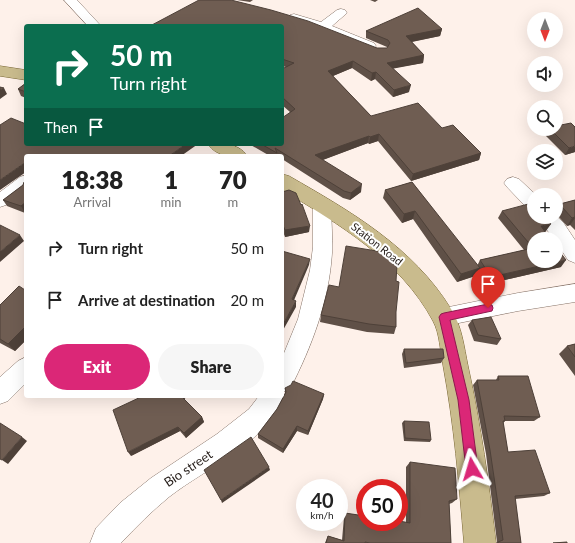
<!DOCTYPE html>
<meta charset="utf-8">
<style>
body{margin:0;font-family:Lato,sans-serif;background:#f6f6f6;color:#222;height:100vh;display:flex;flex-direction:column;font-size:15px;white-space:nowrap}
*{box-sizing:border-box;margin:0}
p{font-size:13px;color:#767676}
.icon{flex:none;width:22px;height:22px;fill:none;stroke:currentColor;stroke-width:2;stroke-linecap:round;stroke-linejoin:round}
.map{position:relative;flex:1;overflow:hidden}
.drawer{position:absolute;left:24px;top:154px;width:260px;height:244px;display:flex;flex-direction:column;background:#fff;border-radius:4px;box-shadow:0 4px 16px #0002}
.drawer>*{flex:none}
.hud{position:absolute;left:24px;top:24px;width:260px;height:122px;border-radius:4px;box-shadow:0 4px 16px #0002;background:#0b6e4f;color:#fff;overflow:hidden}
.needle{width:26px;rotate:180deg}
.buttons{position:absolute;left:527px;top:12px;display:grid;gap:8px}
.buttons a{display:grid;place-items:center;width:36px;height:36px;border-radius:50%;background:#fff;box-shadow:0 4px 16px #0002;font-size:20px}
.speed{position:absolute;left:296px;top:479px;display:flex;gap:8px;font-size:20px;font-weight:700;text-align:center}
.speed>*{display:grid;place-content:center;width:52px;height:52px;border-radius:50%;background:#fff;box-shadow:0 4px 16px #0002;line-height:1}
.speed small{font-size:10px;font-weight:400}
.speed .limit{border:6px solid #d22;background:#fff;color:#111}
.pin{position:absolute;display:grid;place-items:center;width:34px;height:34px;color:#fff;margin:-41px -17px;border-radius:50% 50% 50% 0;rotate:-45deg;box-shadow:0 0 4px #0007}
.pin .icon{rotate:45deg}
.me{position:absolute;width:44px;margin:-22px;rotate:353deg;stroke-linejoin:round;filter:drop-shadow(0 0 3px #0008)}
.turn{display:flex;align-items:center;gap:14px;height:84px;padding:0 20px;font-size:18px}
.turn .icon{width:52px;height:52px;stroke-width:2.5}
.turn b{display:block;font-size:28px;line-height:34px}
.then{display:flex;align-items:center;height:38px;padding:0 20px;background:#0003;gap:8px;font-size:15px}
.eta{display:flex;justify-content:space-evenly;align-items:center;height:68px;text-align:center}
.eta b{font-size:24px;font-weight:800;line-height:28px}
.primary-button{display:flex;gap:8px;margin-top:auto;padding:8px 20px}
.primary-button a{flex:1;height:46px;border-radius:24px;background:#db2777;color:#fff;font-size:16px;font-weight:800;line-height:46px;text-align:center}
.primary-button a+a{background:#f6f6f6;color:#222}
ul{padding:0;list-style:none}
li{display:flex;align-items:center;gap:12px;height:52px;padding:0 20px}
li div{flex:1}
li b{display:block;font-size:15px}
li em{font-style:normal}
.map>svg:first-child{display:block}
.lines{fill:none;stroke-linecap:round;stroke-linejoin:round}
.minor-casing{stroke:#857267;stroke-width:1}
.major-casing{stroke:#786633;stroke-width:1}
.minor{fill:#fff;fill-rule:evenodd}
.major{fill:#c9bb8d;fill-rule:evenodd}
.wall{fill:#5f5047}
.shaded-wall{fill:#4e4139}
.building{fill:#6f5d52;stroke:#4e4139}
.route{fill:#db2777;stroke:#8e194d}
.labels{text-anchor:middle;stroke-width:4;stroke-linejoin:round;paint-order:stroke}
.street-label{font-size:11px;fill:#251d19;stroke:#fff}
.near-street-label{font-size:13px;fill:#251d19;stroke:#fff}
</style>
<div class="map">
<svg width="575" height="543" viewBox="0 0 575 543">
<rect width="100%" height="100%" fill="#fef1ea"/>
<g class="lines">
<defs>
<path id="minor" d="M64,0H77L101,26H88Z
M341,9L345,10L347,13L332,26L374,43L376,46L374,49H364L319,30L290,21L288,18L290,15L294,14L321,22L337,10Z
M26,175V190L6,205L0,207V192L20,177Z
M513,177L519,179L536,195H534V210L528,209L507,187L504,183L507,179Z
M322,198L328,199L331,204C331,220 333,237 332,253C329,301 312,346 290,389L283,392L285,396C264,445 209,466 169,497C152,511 136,527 121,543H90L96,528L120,503L151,478L217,434L249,409L259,396H282V358L298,319L310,270L313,247V204L316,199Z
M556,216L563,222L575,240V263L568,260L556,242V239H554L537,217H556Z
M575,284V302L518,311L444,326L436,323L433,317L436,311L444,308L518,293Z
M26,357V383L8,401L0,404V377L18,361Z"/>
<path id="major" d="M0,66L26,70V80L0,76Z
M208,144C222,144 238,142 247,156C233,156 217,158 208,144Z
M282,174L289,176C350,211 413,247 451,309C462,326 464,347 468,366C481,425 489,484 496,543H464C459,483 454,424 443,365C440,351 440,334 433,321C401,261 339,224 282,190Z"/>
</defs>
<use href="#minor" class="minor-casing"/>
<use href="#major" class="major-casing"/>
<use href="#minor" class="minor"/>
<use href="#major" class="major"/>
</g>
<path class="wall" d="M199,0L377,48H388L387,47L366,38V31L442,29L440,36L412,42L424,55L423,63L393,68L409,92L393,97L375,79L371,81L352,68L333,76L371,116L442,128L481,153L479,160L411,181L378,141L369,144L368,143L322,160L361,192L350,200L343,198L282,159V156H270L249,144H282L290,112L282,105V69L286,67L282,66V26Z
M237,0H253L250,2Z
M370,0H378L375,2Z
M26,83V98L21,96L18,89Z
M548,129H556L575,152L565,155L545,135Z
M412,182L477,266L480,260L524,250L498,218L502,211L546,231L545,232L561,267L487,284L478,271L475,276L457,282L413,219L402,223L383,198L385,190Z
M26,183L25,213L7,206L3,200Z
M282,192L301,205L309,232L285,237L282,229Z
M575,200V230L570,225L567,226L557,215H556V205Z
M396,281V327L394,334L367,332L320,322L321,315L339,287Z
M26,289V340L15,351L0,343V305Z
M472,320L501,339L497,345L474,341L468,325Z
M575,344V376L559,354L567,346Z
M404,349L444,358L441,363L404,368L402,354Z
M498,376L540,417L534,421H505L503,423L508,452L550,493L544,496L515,499L521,543H496L497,542L486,454L473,385L477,380H496Z
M285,388L324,394L323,399L308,435L297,431L283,453L258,438V434L277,409L285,394Z
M243,396H249L248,398Z
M184,399L202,417L204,422L186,438L180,431L131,456Z
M404,421L431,440L430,442L404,441L402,423Z
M410,462L457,499L452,503L449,504L451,543H325L328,536L342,540L344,517L345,513L406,523V467Z"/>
<path class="shaded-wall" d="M442,29L440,36L405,43L406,36Z
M424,55L423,63L386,70L387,63Z
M353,61L352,68L328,78V71Z
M376,72L375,79L371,81L372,73Z
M411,85L409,92L393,97L394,90Z
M4,88L7,94L0,99V90Z
M379,134L378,141L369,144L370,137Z
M369,136L368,143L315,163V155Z
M186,144H198L181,156H169Z
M575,146V152L565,155L569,148Z
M481,153L479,160L411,181L413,174Z
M26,162V172L0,190V180Z
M362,184L361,192L350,200L351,193Z
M26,202V212L25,213L21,206Z
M415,211L413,219L402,223L404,214Z
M572,218H575L570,225L567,226Z
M551,224L546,231L537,234L541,226Z
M310,226L309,232L285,237V230Z
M20,235L24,241L0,262V252Z
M310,259L309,265L292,305V299Z
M566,260L561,267L487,284L491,277Z
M480,268L475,276L457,282L461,274Z
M296,301V307L282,332V326Z
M26,326V340L15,351L8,344Z
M324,394L323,399L308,435V431Z
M181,396H187L183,401Z
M202,417L204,422L186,438L184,433Z
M297,426V431L283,453V449Z
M178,427L180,431L131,456L128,452Z
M22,437L27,441L8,464L2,460Z
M269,467L270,470L222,503L221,500Z"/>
<path class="building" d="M199,0H231L271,10L308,21L377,48H387L390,43L388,40L366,31L418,8L442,29L406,36L424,55L387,63L411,85L394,90L376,72L372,73L353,61L328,71L371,116L418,103L442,128L453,125L481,153L413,174L379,134L370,137L369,136L315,155L362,184L351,193L344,191L275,148L277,153L261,144H282V118L295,109L282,97V69L294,63L282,59V26H150Z
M26,83V92L18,89Z
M0,87L4,88L0,90Z
M11,118L26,124V144H186L169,156H26V162L0,180V125Z
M571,123L575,127V146L569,148L550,129H556V126Z
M24,182L26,183V202L21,206L3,200L23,185Z
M412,182L480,268L461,274L415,211L404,214L385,190Z
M289,190L296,193L301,205L302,204L310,226L285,230L282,223V192Z
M575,200V217L572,218L562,207H556V205Z
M532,203H534V217H545L551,224L541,226L550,239H534V261H556V247L566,260L491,277L480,260L533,248L502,211Z
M0,225L20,235L0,252Z
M346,246L383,252L397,265L396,281L399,282L396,312V327L369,324L321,315L329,285L339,287Z
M282,251L310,259L292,299L296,301L282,326Z
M19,286L25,290L26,289V326L8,344L0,339V305Z
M491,317L501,339L478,335L472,320Z
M575,344V357L567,346Z
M404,349H443L444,358L406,363Z
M498,376H528L540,417L504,416L505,421H503L508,452L535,450L550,493L515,496L521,543H498V542L503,540L500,518L490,450L477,380H499Z
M293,381L324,394L308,431L297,426L283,449L258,434L277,409L286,392L285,388L291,385Z
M143,396H181L202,417L184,433L178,427L128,452L113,410Z
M404,421L429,422L431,440L405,438Z
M0,423L22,437L2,460L0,459Z
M251,437L269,467L221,500L204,470Z
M410,462L455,468L457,499L449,501L451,543H370L365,542V543H326L328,536L344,541L345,513L365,516V522H399V521L410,523Z
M567,542V543H553Z"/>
<path class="route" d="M488,304L492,305L493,308L492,311L450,320L469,400L478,469L476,473L472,475L468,473L466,469L458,400L439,317L441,314L444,313Z"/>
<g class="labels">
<g class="street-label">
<text transform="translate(377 244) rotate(38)" y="4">Station Road</text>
</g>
<g class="near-street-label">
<text transform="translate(188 468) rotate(-34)" y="5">Bio street</text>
</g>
</g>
</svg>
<div class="buttons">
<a><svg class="needle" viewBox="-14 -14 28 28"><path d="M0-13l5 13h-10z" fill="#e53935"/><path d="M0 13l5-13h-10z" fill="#767676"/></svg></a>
<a><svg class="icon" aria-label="sound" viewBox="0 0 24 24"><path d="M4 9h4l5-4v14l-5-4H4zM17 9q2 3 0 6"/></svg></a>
<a><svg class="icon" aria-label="search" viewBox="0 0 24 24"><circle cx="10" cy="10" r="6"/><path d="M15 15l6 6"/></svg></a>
<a><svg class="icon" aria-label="layers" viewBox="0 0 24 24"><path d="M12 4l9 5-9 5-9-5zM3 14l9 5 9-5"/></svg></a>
<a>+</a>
<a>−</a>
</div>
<div class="speed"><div>40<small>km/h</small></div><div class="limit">50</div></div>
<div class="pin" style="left:488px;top:308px;background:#d93025"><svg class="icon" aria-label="arrive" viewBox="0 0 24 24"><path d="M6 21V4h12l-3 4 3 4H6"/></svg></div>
<svg class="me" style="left:472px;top:469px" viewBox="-20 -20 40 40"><path d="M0-17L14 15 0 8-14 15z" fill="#db2777" stroke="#fff" stroke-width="4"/></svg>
<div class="hud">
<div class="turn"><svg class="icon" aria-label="right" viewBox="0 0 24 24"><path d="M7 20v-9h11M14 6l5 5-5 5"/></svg><div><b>50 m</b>Turn right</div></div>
<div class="then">Then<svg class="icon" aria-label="arrive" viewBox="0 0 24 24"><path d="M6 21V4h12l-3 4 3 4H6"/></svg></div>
</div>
<section class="drawer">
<div class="eta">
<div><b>18:38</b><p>Arrival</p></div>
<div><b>1</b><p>min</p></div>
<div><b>70</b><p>m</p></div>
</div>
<ul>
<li><svg class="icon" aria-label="right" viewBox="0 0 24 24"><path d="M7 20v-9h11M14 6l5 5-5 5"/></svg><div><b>Turn right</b></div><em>50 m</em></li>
<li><svg class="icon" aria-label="arrive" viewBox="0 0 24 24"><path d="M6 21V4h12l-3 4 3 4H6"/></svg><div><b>Arrive at destination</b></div><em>20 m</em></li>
</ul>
<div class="primary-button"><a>Exit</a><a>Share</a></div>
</section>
</div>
